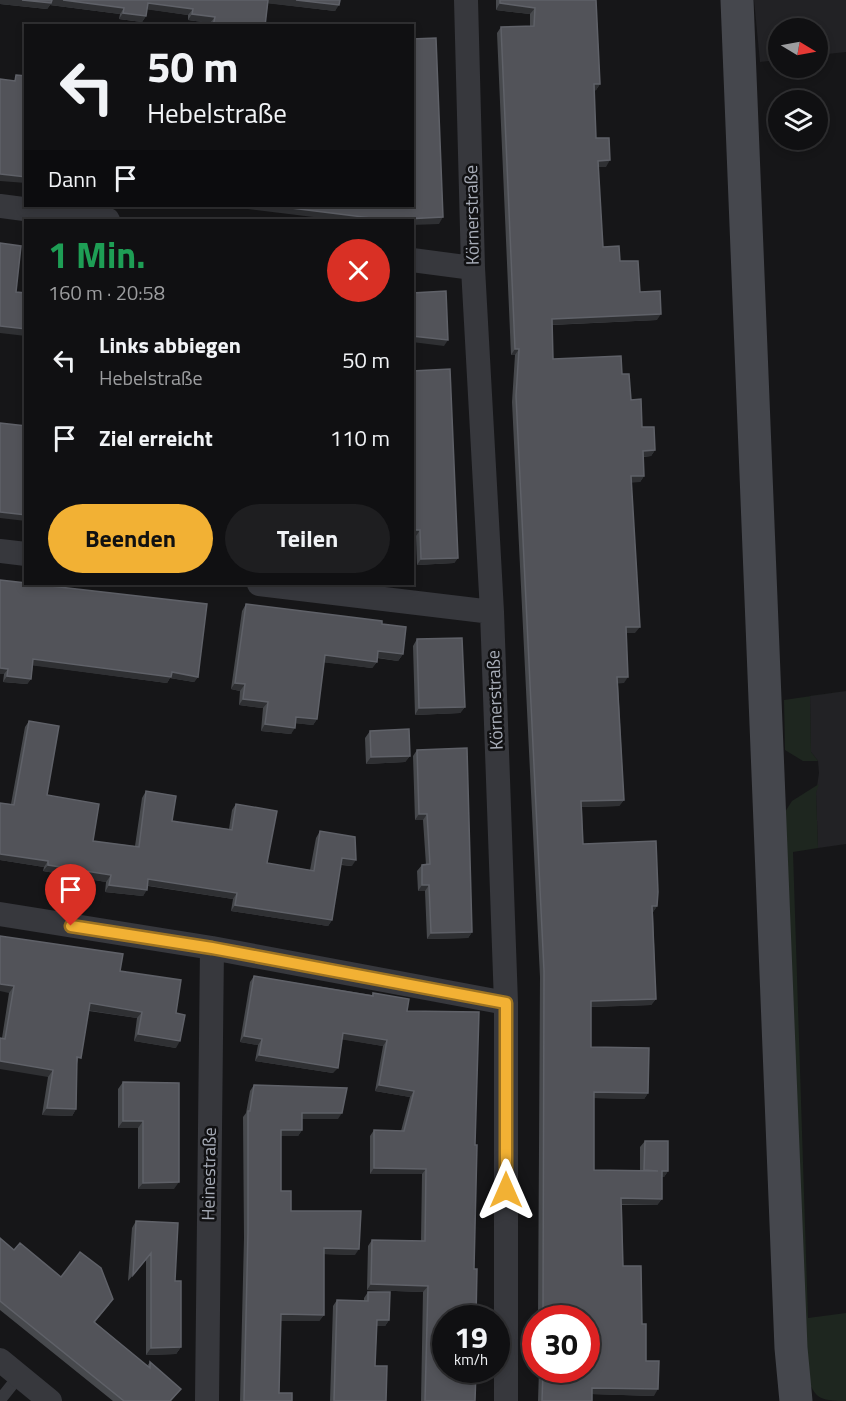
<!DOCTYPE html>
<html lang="de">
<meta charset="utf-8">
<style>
body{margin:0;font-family:"Titillium Web",sans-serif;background:#1e1e20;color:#f1f3f6;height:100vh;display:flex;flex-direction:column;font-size:22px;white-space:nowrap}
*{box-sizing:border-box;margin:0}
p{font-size:20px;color:#9c9d9f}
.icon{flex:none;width:33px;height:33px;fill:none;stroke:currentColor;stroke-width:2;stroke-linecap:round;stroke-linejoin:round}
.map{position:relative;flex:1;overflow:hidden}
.side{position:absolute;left:24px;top:219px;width:390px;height:366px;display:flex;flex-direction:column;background:#101012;border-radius:0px;box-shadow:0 3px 9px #0003,0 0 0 2px #303032}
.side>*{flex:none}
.banner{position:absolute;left:24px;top:24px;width:390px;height:183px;border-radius:0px;box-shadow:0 3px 9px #0003,0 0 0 2px #303032;background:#101012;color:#f1f3f6;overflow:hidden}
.needle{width:39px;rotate:100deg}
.tools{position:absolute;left:768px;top:18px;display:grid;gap:12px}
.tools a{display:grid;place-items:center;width:60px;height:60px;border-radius:50%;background:#101012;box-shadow:0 3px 9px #0003,0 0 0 2px #303032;font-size:30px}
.speed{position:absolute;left:432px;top:1305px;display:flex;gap:12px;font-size:30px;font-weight:700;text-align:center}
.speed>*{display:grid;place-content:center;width:78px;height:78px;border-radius:50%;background:#101012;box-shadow:0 3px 9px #0003,0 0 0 2px #303032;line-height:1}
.speed small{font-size:15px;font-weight:400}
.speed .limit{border:9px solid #d22;background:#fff;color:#111}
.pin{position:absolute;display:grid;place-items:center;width:51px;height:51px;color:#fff;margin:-62px -26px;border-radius:50% 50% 50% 0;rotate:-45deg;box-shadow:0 0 6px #0007}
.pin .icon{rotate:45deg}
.me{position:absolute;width:66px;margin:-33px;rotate:0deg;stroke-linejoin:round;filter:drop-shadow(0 0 4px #0008)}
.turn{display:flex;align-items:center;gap:21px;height:126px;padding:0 24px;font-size:27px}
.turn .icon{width:78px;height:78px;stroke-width:2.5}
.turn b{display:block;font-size:42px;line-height:51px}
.then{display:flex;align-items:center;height:57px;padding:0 24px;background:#0003;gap:12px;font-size:22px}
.round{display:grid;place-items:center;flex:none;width:63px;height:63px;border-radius:32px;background:#1e1e20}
.headline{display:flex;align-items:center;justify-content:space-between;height:102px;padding:0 24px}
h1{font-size:36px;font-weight:700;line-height:45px;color:#1e9e55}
.action{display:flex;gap:12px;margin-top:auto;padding:12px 24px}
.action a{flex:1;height:69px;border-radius:36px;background:#f2b134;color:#111;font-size:24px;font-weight:700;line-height:69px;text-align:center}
.action a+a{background:#1e1e20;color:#f1f3f6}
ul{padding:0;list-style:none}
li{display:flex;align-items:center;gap:18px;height:78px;padding:0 24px}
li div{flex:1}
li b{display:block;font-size:22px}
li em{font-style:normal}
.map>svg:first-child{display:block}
.built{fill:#222225}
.green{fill:#1e261f}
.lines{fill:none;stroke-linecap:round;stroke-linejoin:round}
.lane{stroke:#37383d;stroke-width:12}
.street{stroke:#37383d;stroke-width:24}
.secondary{stroke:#45474d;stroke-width:33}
.wall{fill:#47494d}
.shaded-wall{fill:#2f3033}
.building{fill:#525359;stroke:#5f6168;stroke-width:1.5}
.route-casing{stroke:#9d7322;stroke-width:15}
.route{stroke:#f2b134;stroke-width:10}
.labels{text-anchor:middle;stroke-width:5;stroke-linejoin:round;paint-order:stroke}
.street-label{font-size:18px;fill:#a8adb8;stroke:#111113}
</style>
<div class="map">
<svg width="846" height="1401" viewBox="0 0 846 1401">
<rect width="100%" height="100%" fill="#161618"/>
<path class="built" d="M754,0H846V52L818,55V28H778V60L760,62Z
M846,691V844L818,848L816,793L819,773L818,761L811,752L810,696Z"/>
<path class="green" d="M846,691L810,696L811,752L818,761H803L785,750L784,700Z
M819,784L816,793L818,848L793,852L808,1318L846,1313V1401C818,1401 813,1398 806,1370L785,812L792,801Z"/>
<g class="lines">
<path class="lane" d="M0,1400L19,1376"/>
<path class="street" d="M466,0L473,268L492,612L506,1003V1401
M0,206L108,220
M412,260L473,268
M0,551L26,554
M259,584L492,612
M0,914L212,948L506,1003
M0,1360L50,1401
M207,1401L212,948"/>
<path class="secondary" d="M737,0L791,1348L796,1401"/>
</g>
<path class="wall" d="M340,0L335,11L268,3L265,26H210V23L188,20V15L147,9L146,16L142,22L119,19L120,14L50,5L47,9L0,4Z
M496,0H596L600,84L596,90L594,91L596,138L606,167H598L603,247L620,261L657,320L552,325L553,359L622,374L631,400L642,427L655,450L651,456L643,457L644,476L640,482H631L635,633H626L624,683H618L624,800L619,806L582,807L583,844L657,906L653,912L656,999L651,1005L591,1007V1047L648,1093L644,1099L594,1098V1170L640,1171V1147L645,1141L668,1171L664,1177H662V1199L657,1205H622L623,1266L642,1324L646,1361L654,1396L592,1394V1401H538L539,1370H586V1318H538L540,977L512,402L515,355H511L497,33L501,27L530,26V14L496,10Z
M412,371L458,558L454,563L417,565L416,536H412Z
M0,580L198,677L194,682L170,678L167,683L33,665L31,679L27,684L3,682L4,674H0Z
M246,604L382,624L403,654L398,661L377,658V662L372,668L324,662L317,719L313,725L296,723L291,734L261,731L263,708L239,705L240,691L231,689L242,611Z
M417,639L465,707L460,713L415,715L413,646Z
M29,721L47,795L93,841L135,846L142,798L146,791L172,821L229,829L232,810L236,804L267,863L310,870L316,838L320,831L352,866L341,865L332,920L328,926L231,911L233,899L148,886L143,896L105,892L106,882L43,871L44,867L0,860V803L11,804L25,727Z
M370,731L410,756L405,762L366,764L365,738Z
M417,750L472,932L468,938L427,939L425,891H418L417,871L422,865H426L423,820H415L413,756Z
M0,936L120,971L176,1013V1048L134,1041L137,1018L89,1011L77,1064L76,1109L72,1116L42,1115L48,1077L2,1038L9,993Z
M254,976L372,995L373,993L407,1011L475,1145L474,1269L475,1401H421L423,1292L367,1290L368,1246L372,1240L421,1241L422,1174H370V1136L374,1130L401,1131L410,1097L375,1091L383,1046L342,1039L333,1073L255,1061L258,1045L240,1042L250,982Z
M123,1082L179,1083L174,1189H138V1128H118V1089Z
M254,1085L338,1119H302V1130L298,1136H281V1191L291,1211L355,1255L324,1254V1315L319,1321H281L279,1393L292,1401H240L244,1238L243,1117L246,1113L250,1091Z
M136,1221L175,1281L181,1347L176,1354L146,1355V1260L128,1281L132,1228Z
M0,1238L14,1250L109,1305L95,1322L147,1366L150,1362L181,1389L171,1401H113L0,1310Z
M368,1292L389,1320L385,1326H377L375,1366L386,1401H330L333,1306L337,1300L364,1301V1298Z"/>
<path class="shaded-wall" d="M0,0H63L124,8L120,14L50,5L47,9L0,4Z
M267,0H296L339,5L335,11L265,3Z
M148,3L193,9L188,15L144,9Z
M500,3L535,8L530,14L496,10Z
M123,13L146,16L142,22L119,19Z
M192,14L215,17L210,23L188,20Z
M594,84H600L596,90L589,91Z
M610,160L606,167H593L598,161Z
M0,174L26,177V183L0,181Z
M224,206H275L443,217L439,224L412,225V220H338Z
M661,314L657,320L547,325L552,319Z
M0,326L26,329V336L0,333Z
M412,336L448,340L444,346L412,342Z
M515,349H519L515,355H511Z
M655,450L651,456L639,457L643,451Z
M631,476H644L640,482L627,483Z
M0,512L26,515V521L0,518Z
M412,530H420L416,536H412Z
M458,558L454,563L417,565L421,559Z
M626,627H640L635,633H621Z
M378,651L403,654L398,661L374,657Z
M325,655L377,662L372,668L320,662Z
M33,659L172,672L198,677L194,682L170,678L167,683L29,665Z
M0,668L8,669L4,674H0Z
M7,676L31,679L27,684L3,682Z
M617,677H628L624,683L613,684Z
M235,683L245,684L240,691L231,689Z
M243,699L268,702L263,708L239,705Z
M465,707L460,713L415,715L419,708Z
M296,717L317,719L313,725L292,723Z
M265,724L295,728L291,734L261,731Z
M410,756L405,762L366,764L371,757Z
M624,800L619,806L577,807L581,801Z
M419,814H427L423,820H415Z
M0,854L48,861L44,867L0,860Z
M342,858L356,860L352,866L338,864Z
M48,865L111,875L106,882L43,871Z
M148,879L237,893L233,899L144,885Z
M109,885L147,890L143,896L105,892Z
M422,885H429L425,891H418Z
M235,905L332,920L328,926L231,911Z
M652,906H657L653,912Z
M472,932L468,938L427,939L431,933Z
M0,984L14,986L9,993L0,991Z
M656,999L651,1005L587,1007L591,1001Z
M90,1003L142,1012L137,1018L86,1010Z
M343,1033L387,1040L383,1046L339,1039Z
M138,1034L180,1041L176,1048L134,1041Z
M244,1036L262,1039L258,1045L240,1042Z
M259,1055L338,1068L333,1073L255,1061Z
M0,1061L53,1070L48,1077L0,1069Z
M379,1085L414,1091L410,1097L375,1091Z
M594,1092L648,1093L644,1099L590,1098Z
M47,1108L76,1109L72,1116L42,1115Z
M302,1113H342L338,1119H298Z
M123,1121H143L138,1128H118Z
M281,1130H302L298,1136H276Z
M374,1168L426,1169L422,1174H370Z
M662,1171H668L664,1177H658Z
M179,1182L174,1189H138L143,1183Z
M621,1198L662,1199L657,1205L617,1204Z
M324,1248L359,1249L355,1255L319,1254Z
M371,1284L428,1286L423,1292L367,1290Z
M281,1314L324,1315L319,1321H276Z
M377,1320H389L385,1326H373Z
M181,1347L176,1354L146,1355L151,1348Z
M592,1388L658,1389L654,1396L588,1394Z"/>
<path class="building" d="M22,0H52L51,3Z
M63,0H268L265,26H213L215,17L192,14L193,9L148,3L146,16L123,13L124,8Z
M296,0H340L339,5Z
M500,0H596L600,84H594L596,138H609L610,160L598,161L603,247L619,246L620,261H638L640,292L660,291L661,314L552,319L553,359L621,356L622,374H629L631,400L641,399L642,427H654L655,450L643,451L644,476H631L640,627H626L628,677H617L624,800L581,801L583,844L656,841L658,892L657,906H652L656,999L591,1001V1047L649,1048L648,1093L594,1092V1170L658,1171L644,1170L645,1141H668V1171H662V1199L621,1198L623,1266H641L642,1324H646V1361H659L658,1389L592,1388V1401H542L543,1370H586V1318H543L544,971L516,396L519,349H515L501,27L534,26L535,8L500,3Z
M436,38L443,217L387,220L275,206H412V39Z
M16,75L26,76V177L0,174V79L15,81Z
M0,243L21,246L16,292L26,293V329L0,326Z
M446,291L448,340L412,336V293Z
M450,369L458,558L421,559L420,530H412V371Z
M0,423L26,426V515L0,512Z
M0,580L26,583V584H33L207,604L198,677L172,672L171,677L33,659L31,679L7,676L8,669L0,668Z
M246,604L382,621V624L406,627L403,654L378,651L377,662L325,655L317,719L296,717L295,728L265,724L268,702L243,699L245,684L235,683Z
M462,638L465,707L419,708L417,639Z
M29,721L59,726L47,795L99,804L93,841L139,847L146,791L176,796L172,821L232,830L236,804L277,811L267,863L314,871L320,831L355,837L356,860L342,858L332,920L235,905L237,893L148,879L147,890L109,885L111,875L48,865V861L0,854V803L14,805Z
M409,729L410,756L371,757L370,731Z
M467,748L472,932L431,933L429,885H422V865L430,864L427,814H419L417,750Z
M0,936L123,954L120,971L181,980L176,1013L185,1015L180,1041L138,1034L142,1012L90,1003L81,1058L77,1057L76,1109L47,1108L53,1070L0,1061V1038L5,1039L14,986L0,984Z
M254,976L373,996V993L409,999L407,1011L479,1012L475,1145H477L474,1269H477L476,1318H446V1370H476L475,1401H425L428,1286L371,1284L372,1240L425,1241L426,1169L374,1168V1130L404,1131L414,1091L379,1085L387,1040L343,1033L338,1068L259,1055L262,1039L244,1036Z
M123,1082L179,1083V1182L143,1183V1121H123Z
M254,1085L347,1088L342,1113H302V1130H281V1191H291V1211H361L359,1249L324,1248V1315L281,1314L279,1393H292V1401H244L248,1232V1111H250Z
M136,1221L178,1223L175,1281H181V1347L151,1348V1253L133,1275Z
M0,1238L14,1250L20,1243L61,1277L80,1252L101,1268L113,1299L94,1322L150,1368V1362L181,1389L170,1401H124L0,1301Z
M368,1292H390L389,1320H377L375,1366H387L386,1401H334L337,1300L368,1301Z"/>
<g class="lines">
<defs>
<path id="route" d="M71,926L212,948L506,1003V1190"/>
</defs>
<use href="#route" class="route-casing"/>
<use href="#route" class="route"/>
</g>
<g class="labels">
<g class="street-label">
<text transform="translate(472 215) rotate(-91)" y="6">Körnerstraße</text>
<text transform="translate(495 700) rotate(-92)" y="6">Körnerstraße</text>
<text transform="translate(209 1174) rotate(-89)" y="6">Heinestraße</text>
</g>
</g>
</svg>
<div class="tools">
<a><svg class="needle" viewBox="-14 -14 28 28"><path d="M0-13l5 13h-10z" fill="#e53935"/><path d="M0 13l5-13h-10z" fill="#9c9d9f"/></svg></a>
<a><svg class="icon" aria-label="layers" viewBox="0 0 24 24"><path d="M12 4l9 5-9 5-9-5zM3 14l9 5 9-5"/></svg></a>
</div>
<div class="speed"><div>19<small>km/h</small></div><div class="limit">30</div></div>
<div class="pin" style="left:71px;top:926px;background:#d93025"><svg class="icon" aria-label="arrive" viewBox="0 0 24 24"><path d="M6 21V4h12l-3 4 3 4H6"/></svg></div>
<svg class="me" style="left:506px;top:1190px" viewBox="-20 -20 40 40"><path d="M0-17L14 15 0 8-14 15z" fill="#f2b134" stroke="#fff" stroke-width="4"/></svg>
<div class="banner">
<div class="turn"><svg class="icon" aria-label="left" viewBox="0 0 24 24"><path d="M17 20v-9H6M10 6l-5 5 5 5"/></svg><div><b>50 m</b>Hebelstraße</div></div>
<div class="then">Dann<svg class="icon" aria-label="arrive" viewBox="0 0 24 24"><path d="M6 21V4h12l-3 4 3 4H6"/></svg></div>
</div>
<section class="side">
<div class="headline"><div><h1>1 Min.</h1><p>160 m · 20:58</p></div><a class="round" style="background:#d93025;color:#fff"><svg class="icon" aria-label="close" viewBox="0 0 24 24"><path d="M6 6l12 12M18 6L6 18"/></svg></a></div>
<ul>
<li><svg class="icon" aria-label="left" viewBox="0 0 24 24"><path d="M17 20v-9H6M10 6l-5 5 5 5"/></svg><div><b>Links abbiegen</b><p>Hebelstraße</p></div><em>50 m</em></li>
<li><svg class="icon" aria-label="arrive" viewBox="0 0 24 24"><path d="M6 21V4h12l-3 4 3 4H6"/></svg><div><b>Ziel erreicht</b></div><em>110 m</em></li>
</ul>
<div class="action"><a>Beenden</a><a>Teilen</a></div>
</section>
</div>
